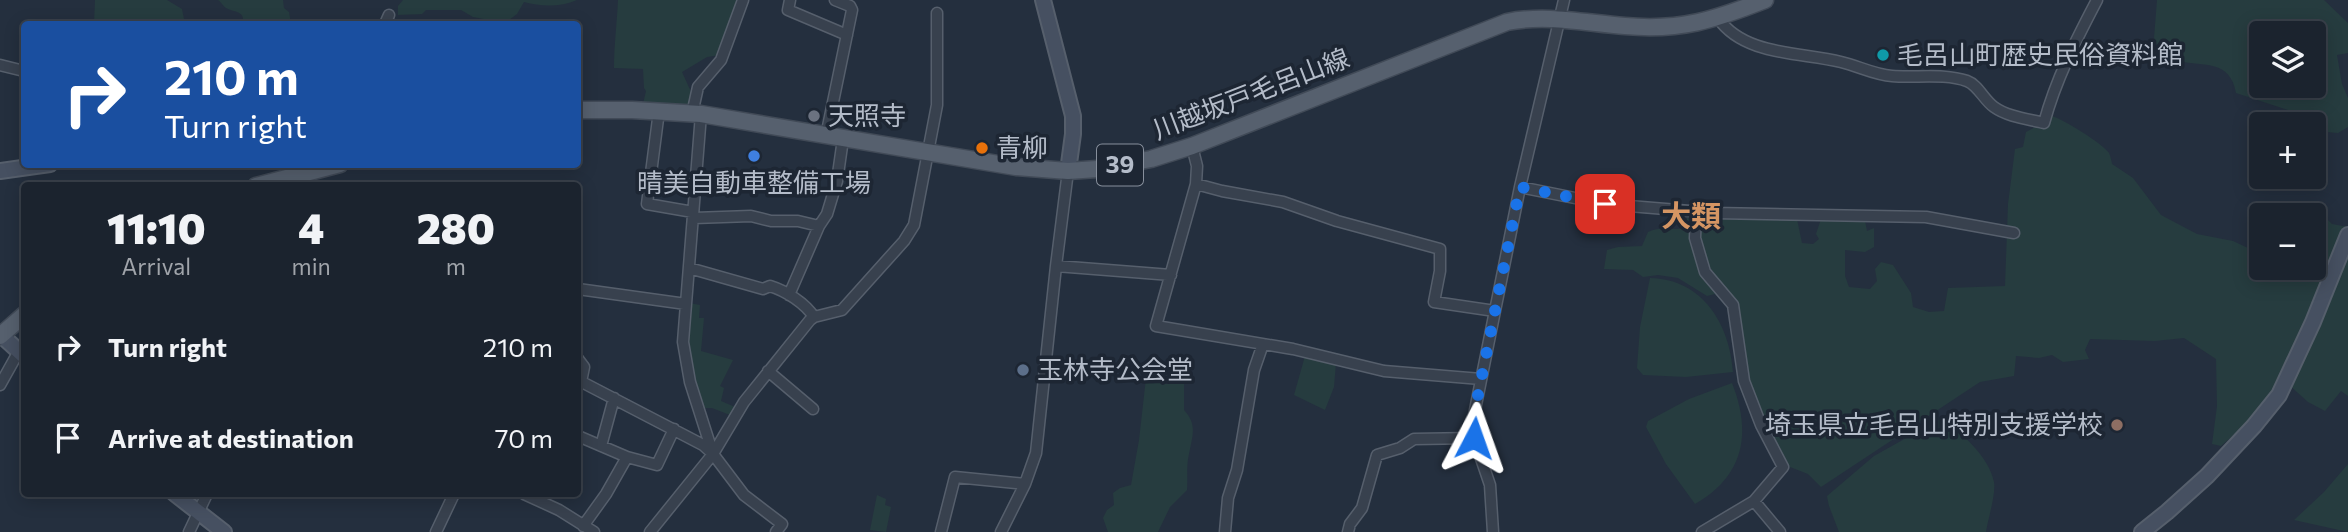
<!DOCTYPE html>
<meta charset="utf-8">
<style>
body{margin:0;font-family:Commissioner,"Noto Sans JP",sans-serif;background:#242b36;color:#f1f3f6;height:100vh;display:flex;flex-direction:column;font-size:26px;white-space:nowrap}
*{box-sizing:border-box;margin:0}
p{font-size:23px;color:#a0a4aa}
.icon{flex:none;width:38px;height:38px;fill:none;stroke:currentColor;stroke-width:2;stroke-linecap:round;stroke-linejoin:round}
.map{position:relative;flex:1;overflow:hidden}
.sheet{position:absolute;left:21px;top:182px;width:560px;height:315px;display:flex;flex-direction:column;background:#1b232e;border-radius:7px;box-shadow:0 4px 18px #0003,0 0 0 2px #39404a}
.sheet>*{flex:none}
.guide{position:absolute;left:21px;top:21px;width:560px;height:147px;border-radius:7px;box-shadow:0 4px 18px #0003,0 0 0 2px #39404a;background:#1a4fa0;color:#fff;overflow:hidden}
.tools{position:absolute;left:2249px;top:21px;display:grid;gap:14px}
.tools a{display:grid;place-items:center;width:77px;height:77px;border-radius:7px;background:#1b232e;box-shadow:0 4px 18px #0003,0 0 0 2px #39404a;font-size:35px}
.pin{position:absolute;display:grid;place-items:center;width:60px;height:60px;color:#fff;margin:-30px;border-radius:14px;box-shadow:0 4px 10px #0006}
.me{position:absolute;width:77px;margin:-38px;rotate:4deg;stroke-linejoin:round;filter:drop-shadow(0 0 5px #0008)}
.turn{display:flex;align-items:center;gap:24px;height:147px;padding:0 28px;font-size:32px}
.turn .icon{width:91px;height:91px;stroke-width:2.5}
.turn b{display:block;font-size:49px;line-height:60px}
.eta{display:flex;justify-content:space-evenly;align-items:center;height:119px;text-align:center}
.eta b{font-size:42px;font-weight:800;line-height:49px}
ul{padding:0;list-style:none}
li{display:flex;align-items:center;gap:21px;height:91px;padding:0 28px}
li div{flex:1}
li b{display:block;font-size:26px}
li em{font-style:normal}
.map>svg:first-child{display:block}
.green{fill:#263c3f;fill-rule:evenodd}
.lines{fill:none;stroke-linecap:round;stroke-linejoin:round}
.street-casing{stroke:#565f6c;stroke-width:13}
.secondary-casing{stroke:#565f6c;stroke-width:18}
.primary-casing{stroke:#414a57;stroke-width:19}
.street{stroke:#38414e;stroke-width:10}
.secondary{stroke:#465061;stroke-width:14}
.primary{stroke:#56606e;stroke-width:16}
.route{stroke:#1a73e8;stroke-width:12;stroke-dasharray:0 21.6}
.culture-dot{fill:#0f9aa8;stroke:#1d2633;stroke-width:2.5}
.worship-dot{fill:#6b7280;stroke:#1d2633;stroke-width:2.5}
.food-dot{fill:#e8710a;stroke:#1d2633;stroke-width:2.5}
.shop-dot{fill:#3f7fe0;stroke:#1d2633;stroke-width:2.5}
.service-dot{fill:#5c6f8a;stroke:#1d2633;stroke-width:2.5}
.education-dot{fill:#8d6e63;stroke:#1d2633;stroke-width:2.5}
.labels{text-anchor:middle;stroke-width:7;stroke-linejoin:round;paint-order:stroke}
.shield{fill:#1d2633;stroke:#878f9c;stroke-width:2}
.shield-label{font-size:24px;font-weight:bold;fill:#b4bcc9}
.poi-label{font-size:26px;fill:#b4bcc9;stroke:#1d2633;text-anchor:start}
.street-label{font-size:26px;fill:#b4bcc9;stroke:#1d2633}
.quarter-label{font-size:30px;font-weight:bold;fill:#d59563;stroke:#1d2633}
</style>
<div class="map">
<svg width="2348" height="532" viewBox="0 0 2348 532">
<rect width="100%" height="100%" fill="#242f3e"/>
<path class="green" d="M95,0H167L182,9L185,24H90L94,23Z
M218,0H283L284,8L289,12L291,24H243C245,10 235,13 226,8C223,6 221,2 218,0Z
M403,0H577C561,7 542,7 524,2L517,14L505,23L473,17L461,10H426L422,14L398,15V6Z
M618,0H740L720,55L707,57L682,72L692,94L691,107L643,104L646,91L644,88L643,69L614,68C614,45 617,23 618,0Z
M2157,0H2324L2348,23V53L2337,55L2342,84L2348,98V127L2338,133L2316,131L2314,130V124L2300,123L2288,110L2236,93C2230,59 2204,67 2179,61C2172,59 2165,54 2159,51L2154,38ZM2261,33H2314V86H2261Z
M2052,116C2064,120 2102,143 2109,153C2110,155 2112,162 2112,164L2133,178L2161,215L2197,234L2233,241L2261,254V268H2314V215H2295L2296,214L2320,212L2332,224L2348,227V396L2341,391L2325,411L2308,402L2280,377L2273,400L2221,446L2212,444L2217,406L2216,359L2184,338L2155,341L2090,339L2085,350L2089,359L2063,362L2052,355L2039,358L2016,356L2014,376L1980,382L1821,487L1808,474L1790,467L1769,434L1755,399L1747,371L1743,339L1725,305L1715,294L1707,296L1678,278L1658,275L1643,277L1633,270L1604,269L1607,250L1618,247L1642,246L1648,232C1662,226 1670,231 1685,228L1687,218L1797,219L1802,243L1813,244L1819,239L1816,234L1821,219L1865,221L1867,231L1874,228V247L1865,252L1845,250V276L1849,287L1870,289L1877,281L1875,269L1881,262L1893,265L1911,293L1913,307L1929,312L1944,311L1948,288L2005,286L2008,204L2015,149L2023,147L2026,132L2037,126L2046,128Z
M1650,278C1703,279 1730,325 1733,372L1686,377L1643,375L1637,368L1640,327Z
M689,303L700,305L699,318H704L701,351L733,360L720,386L724,388L721,401L735,407L730,415L712,408H702L689,359L687,344Z
M1305,356L1336,363L1334,387L1325,410L1294,395Z
M1146,378L1165,384L1184,382V410C1198,425 1192,437 1189,454C1186,466 1188,478 1187,490L1170,507L1158,532H1108L1103,518L1107,510L1114,505L1113,493L1120,488L1131,485L1139,440Z
M1732,383C1752,433 1744,476 1695,504L1666,464L1646,427L1648,421L1689,399Z
M1942,418C1961,433 1989,456 1994,482C1996,494 1988,519 1986,532H1839L1829,506L1827,496L1874,456Z
M2348,464V532L2294,520L2324,492Z
M877,495L886,499L885,505L891,507L886,532L870,530Z"/>
<g class="lines">
<defs>
<path id="street" d="M790,0L788,10L847,35
M1718,18C1744,56 1801,52 1841,62C1858,66 1875,75 1892,76C1916,78 1944,73 1967,81C1978,85 1984,100 1994,107C2008,117 2028,119 2044,123C2056,79 2076,40 2097,0
M385,24L389,15
M0,65L24,71
M659,111L647,204L693,212
M692,114L698,87L721,60L743,0
M701,114L683,342L690,382L713,454
M826,136L852,10L850,6L835,0
M1192,146L1197,166L1196,184L1156,326L1293,349L1384,371L1481,379
M1196,184L1222,191L1283,202L1337,221L1440,249V271L1434,302L1495,311
M1520,187L1605,204L1714,213L1926,217L2014,233
M1696,212L1695,238L1705,272L1733,305L1744,381L1761,425L1783,467L1754,501L1702,532
M694,218L751,216L771,221H798L819,226
M1056,266L1171,275
M689,268L763,289L770,286C786,291 805,303 814,317
M578,289L686,304
M789,295L819,226L827,214L837,181L843,139
M578,359L584,367L581,382
M768,371L813,409
M578,380L703,445L713,454L744,495L782,524L776,532
M0,385L19,351
M578,436L627,457L657,465L674,429
M601,446L614,398
M524,494L559,510L594,532
M1754,501L1780,532
M583,526L606,494L627,457
M189,532L207,494
M436,532L454,494
M650,532L713,454L744,402L810,320L814,317L842,310L904,241L914,225L937,105V13
M941,532L955,477L1025,484
M1001,532L1025,484L1036,453L1056,266L1068,171
M1225,532L1228,498L1237,470L1254,370L1263,344
M1348,532L1350,524L1362,508L1377,455L1400,448L1414,439L1474,438
M1493,532L1490,485L1474,438L1475,410L1520,187L1564,0"/>
<path id="secondary" d="M1043,0L1073,116V134L1068,171
M0,171L50,164
M0,334L24,356
M175,494L224,532
M2142,532L2167,512L2207,476L2254,426L2279,395L2313,322L2348,235"/>
<path id="primary" d="M578,110H632L701,114L1016,167L1068,171L1097,169L1151,159L1192,146L1507,22C1547,14 1585,23 1625,26C1681,31 1714,20 1765,0
M256,186L340,164
M0,336L24,315"/>
</defs>
<use href="#street" class="street-casing"/>
<use href="#secondary" class="secondary-casing"/>
<use href="#primary" class="primary-casing"/>
<use href="#street" class="street"/>
<use href="#secondary" class="secondary"/>
<use href="#primary" class="primary"/>
</g>
<g class="lines">
<path class="route" d="M1474,438L1475,410L1520,187L1605,204"/>
</g>
<circle class="culture-dot" cx="1883" cy="55" r="7"/>
<circle class="worship-dot" cx="814" cy="116" r="7"/>
<circle class="food-dot" cx="982" cy="148" r="7"/>
<circle class="shop-dot" cx="754" cy="156" r="7"/>
<circle class="service-dot" cx="1023" cy="370" r="7"/>
<circle class="education-dot" cx="2117" cy="425" r="7"/>
<g class="labels">
<rect class="shield" x="1097" y="144.5" width="46" height="41" rx="5"/>
<g class="shield-label">
<text x="1120" y="173">39</text>
</g>
<g class="poi-label">
<text x="1897" y="64">毛呂山町歴史民俗資料館</text>
<text x="828" y="125">天照寺</text>
<text x="996" y="157">青柳</text>
<text x="754" y="192" text-anchor="middle">晴美自動車整備工場</text>
<text x="1037" y="379">玉林寺公会堂</text>
<text x="2103" y="434" text-anchor="end">埼玉県立毛呂山特別支援学校</text>
</g>
<g class="street-label">
<text transform="translate(1251 94) rotate(-21)" y="9">川越坂戸毛呂山線</text>
</g>
<g class="quarter-label">
<text x="1691" y="227">大類</text>
</g>
</g>
</svg>
<div class="tools">
<a><svg class="icon" aria-label="layers" viewBox="0 0 24 24"><path d="M12 4l9 5-9 5-9-5zM3 14l9 5 9-5"/></svg></a>
<a>+</a>
<a>−</a>
</div>
<div class="pin" style="left:1605px;top:204px;background:#d93025"><svg class="icon" aria-label="arrive" viewBox="0 0 24 24"><path d="M6 21V4h12l-3 4 3 4H6"/></svg></div>
<svg class="me" style="left:1474px;top:438px" viewBox="-20 -20 40 40"><path d="M0-17L14 15 0 8-14 15z" fill="#1a73e8" stroke="#fff" stroke-width="4"/></svg>
<div class="guide">
<div class="turn"><svg class="icon" aria-label="right" viewBox="0 0 24 24"><path d="M7 20v-9h11M14 6l5 5-5 5"/></svg><div><b>210 m</b>Turn right</div></div>
</div>
<section class="sheet">
<div class="eta">
<div><b>11:10</b><p>Arrival</p></div>
<div><b>4</b><p>min</p></div>
<div><b>280</b><p>m</p></div>
</div>
<ul>
<li><svg class="icon" aria-label="right" viewBox="0 0 24 24"><path d="M7 20v-9h11M14 6l5 5-5 5"/></svg><div><b>Turn right</b></div><em>210 m</em></li>
<li><svg class="icon" aria-label="arrive" viewBox="0 0 24 24"><path d="M6 21V4h12l-3 4 3 4H6"/></svg><div><b>Arrive at destination</b></div><em>70 m</em></li>
</ul>
</section>
</div>
